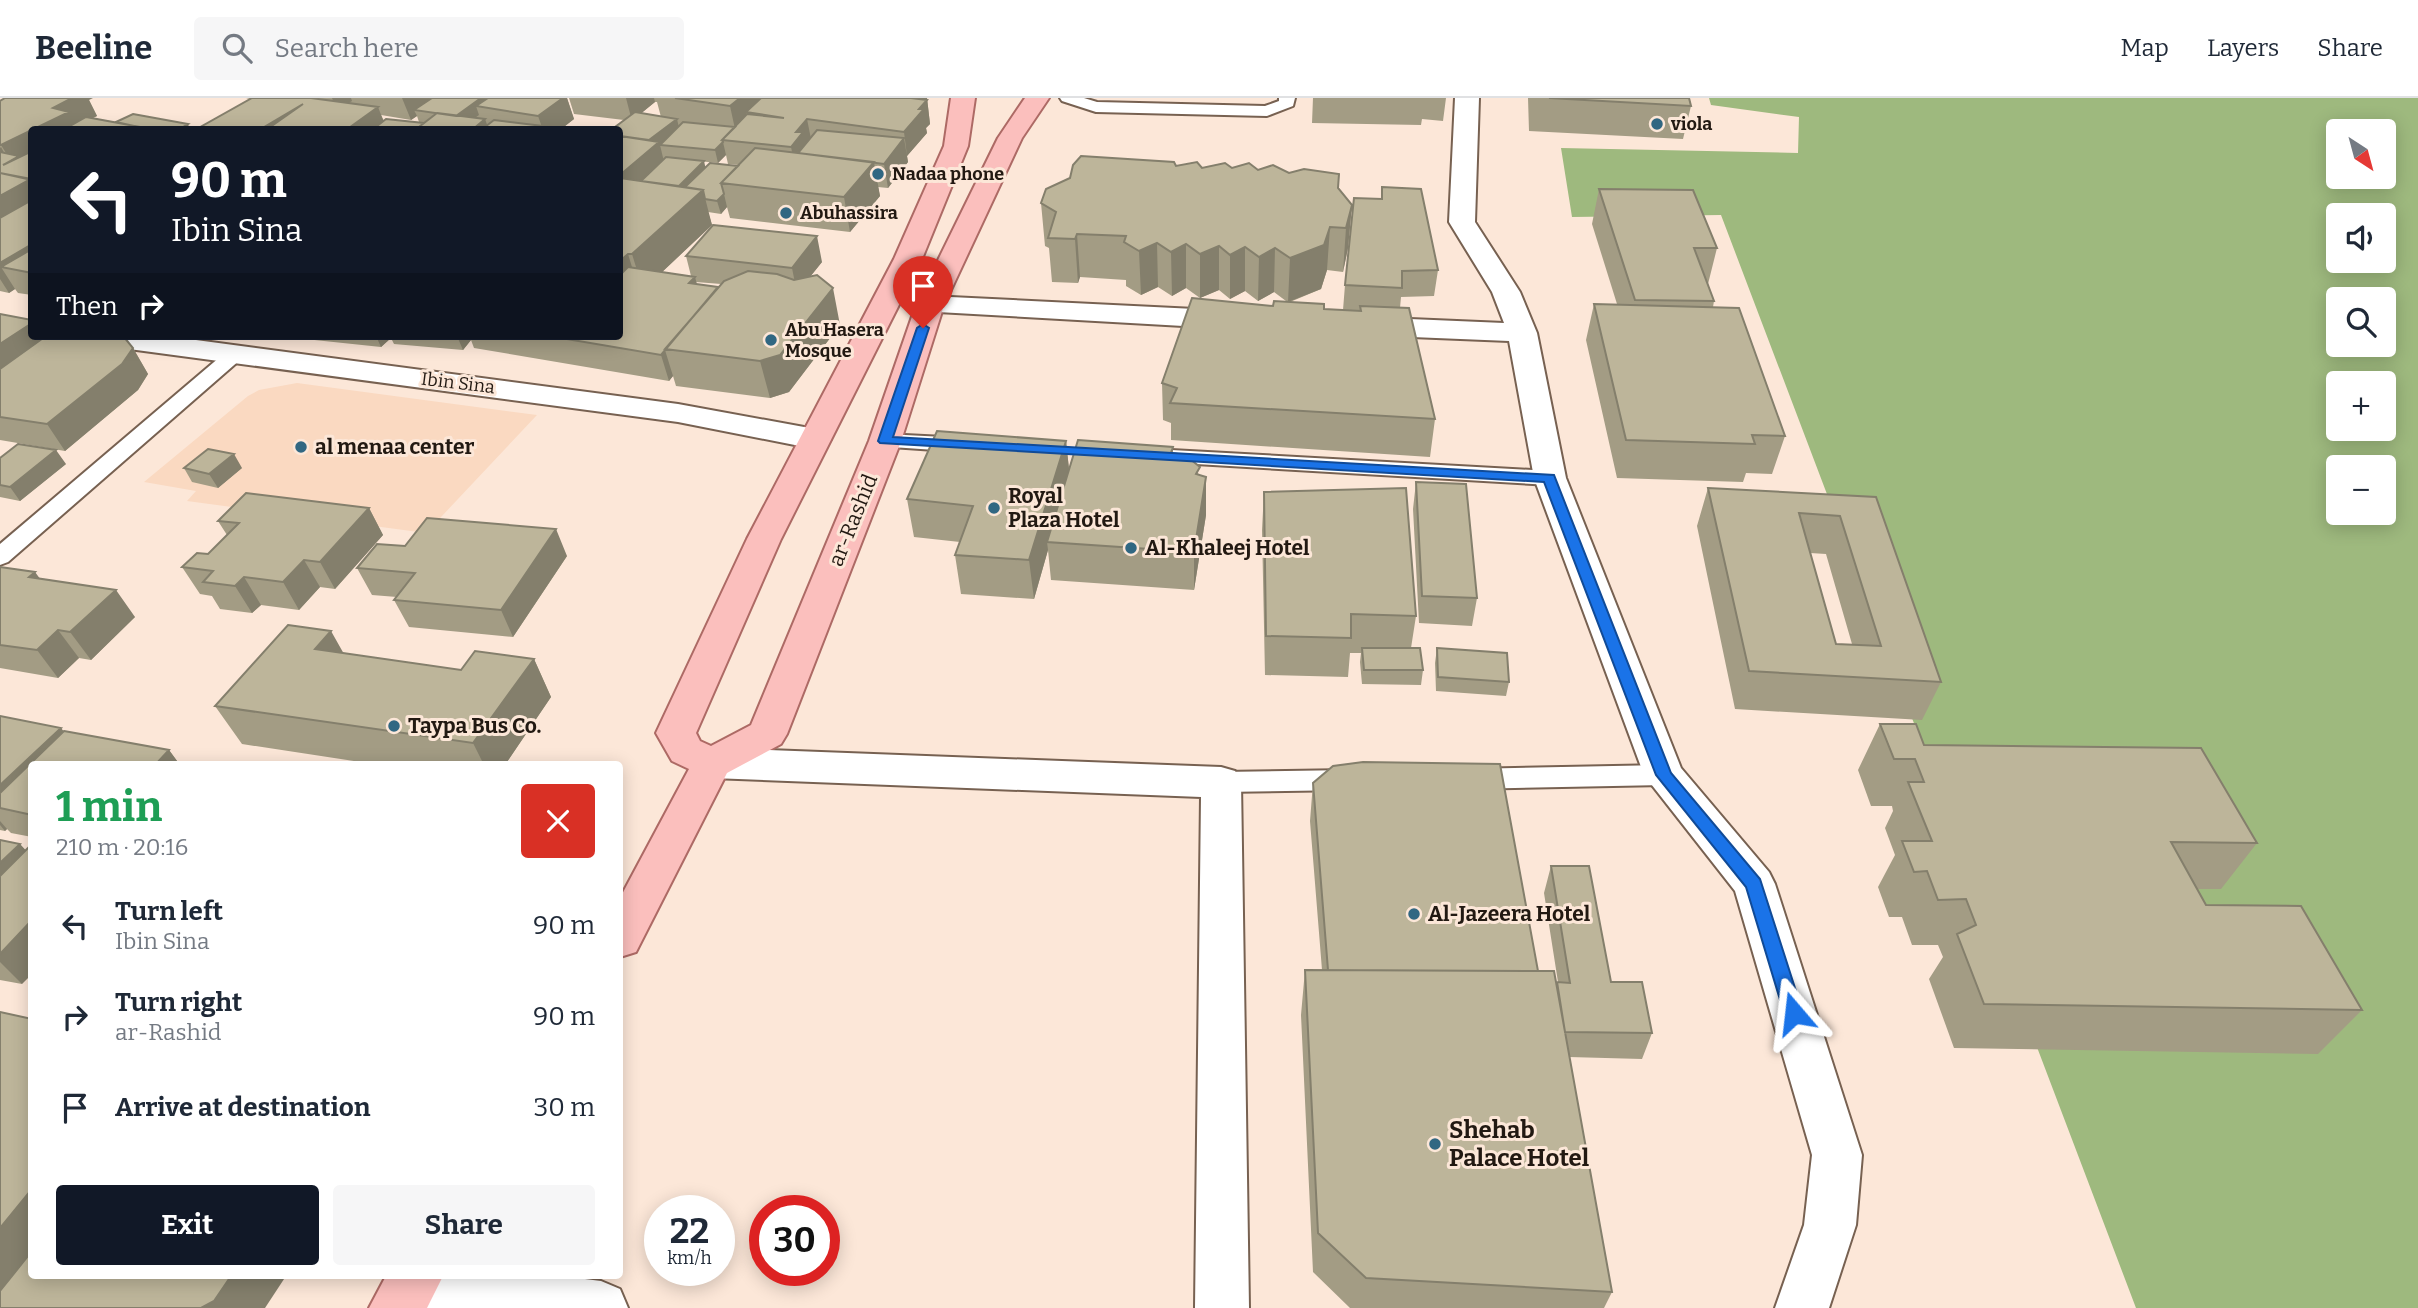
<!DOCTYPE html>
<meta charset="utf-8">
<style>
body{margin:0;font-family:Bitter,serif;background:#f6f6f7;color:#1f2937;height:100vh;display:flex;flex-direction:column;font-size:26px;white-space:nowrap}
*{box-sizing:border-box;margin:0}
p{font-size:23px;color:#747a83}
.icon{flex:none;width:38px;height:38px;fill:none;stroke:currentColor;stroke-width:2;stroke-linecap:round;stroke-linejoin:round}
.map{position:relative;flex:1;overflow:hidden}
.drawer{position:absolute;left:28px;top:663px;width:595px;height:518px;display:flex;flex-direction:column;background:#fff;border-radius:7px;box-shadow:0 4px 18px #0003}
.drawer>*{flex:none}
.guide{position:absolute;left:28px;top:28px;width:595px;height:214px;border-radius:7px;box-shadow:0 4px 18px #0003;background:#111827;color:#fff;overflow:hidden}
.needle{width:46px;rotate:144deg}
.buttons{position:absolute;left:2326px;top:21px;display:grid;gap:14px}
.buttons a{display:grid;place-items:center;width:70px;height:70px;border-radius:7px;background:#fff;box-shadow:0 4px 18px #0003;font-size:35px}
.speed{position:absolute;left:644px;top:1097px;display:flex;gap:14px;font-size:35px;font-weight:700;text-align:center}
.speed>*{display:grid;place-content:center;width:91px;height:91px;border-radius:50%;background:#fff;box-shadow:0 4px 18px #0003;line-height:1}
.speed small{font-size:18px;font-weight:400}
.speed .limit{border:10px solid #d22;background:#fff;color:#111}
.pin{position:absolute;display:grid;place-items:center;width:60px;height:60px;color:#fff;margin:-72px -30px;border-radius:50% 50% 50% 0;rotate:-45deg;box-shadow:0 0 7px #0007}
.pin .icon{rotate:45deg}
.me{position:absolute;width:77px;margin:-38px;rotate:343deg;stroke-linejoin:round;filter:drop-shadow(0 0 5px #0008)}
.turn{display:flex;align-items:center;gap:24px;height:147px;padding:0 28px;font-size:32px}
.turn .icon{width:91px;height:91px;stroke-width:2.5}
.turn b{display:block;font-size:49px;line-height:60px}
.then{display:flex;align-items:center;height:66px;padding:0 28px;background:#0003;gap:14px;font-size:26px}
.round{display:grid;place-items:center;flex:none;width:74px;height:74px;border-radius:7px;background:#f6f6f7}
.summary{display:flex;align-items:center;justify-content:space-between;height:119px;padding:0 28px}
h1{font-size:42px;font-weight:700;line-height:52px;color:#1e9e55}
.button{display:flex;gap:14px;margin-top:auto;padding:14px 28px}
.button a{flex:1;height:80px;border-radius:7px;background:#111827;color:#fff;font-size:28px;font-weight:700;line-height:80px;text-align:center}
.button a+a{background:#f6f6f7;color:#1f2937}
ul{padding:0;list-style:none}
li{display:flex;align-items:center;gap:21px;height:91px;padding:0 28px}
li div{flex:1}
li b{display:block;font-size:26px}
li em{font-style:normal}
header{display:flex;align-items:center;gap:42px;box-sizing:border-box;height:98px;padding:0 35px;background:#fff;border-bottom:2px solid #e0e1e3}
header strong{font-size:33px}
nav{display:flex;gap:38px;margin-inline-start:auto;font-size:24px}
.search{width:490px;height:63px;background:#f6f6f7;display:flex;align-items:center;gap:18px;box-sizing:border-box;padding:0 24px;border-radius:7px;color:#747a83;font-size:26px}
.map>svg:first-child{display:block}
.built{fill:#fad9c1}
.water{fill:#9eb97e;fill-rule:evenodd}
.lines{fill:none;stroke-linecap:round;stroke-linejoin:round}
.lane-casing{stroke:#776151;stroke-width:4}
.street-casing{stroke:#776151;stroke-width:4}
.primary-casing{stroke:#ad6a65;stroke-width:4}
.lane{fill:#fff;fill-rule:evenodd}
.street{fill:#fff;fill-rule:evenodd}
.primary{fill:#fbbfbd;fill-rule:evenodd}
.wall{fill:#a39c84;fill-rule:evenodd}
.shaded-wall{fill:#847f6c}
.building{fill:#bdb59a;stroke:#847f6c;stroke-width:2;fill-rule:evenodd}
.route{fill:#1a73e8;stroke:#114b97;stroke-width:2}
.poi-dot{fill:#316782;stroke:#fce7d8;stroke-width:2.5}
.labels{text-anchor:middle;stroke-width:6;stroke-linejoin:round;paint-order:stroke}
.far-poi-label{font-size:18px;font-weight:bold;fill:#221912;stroke:#fce7d8;text-anchor:start}
.far-street-label{font-size:18px;fill:#221912;stroke:#fce7d8}
.poi-label{font-size:21px;font-weight:bold;fill:#221912;stroke:#fce7d8;text-anchor:start}
.street-label{font-size:21px;fill:#221912;stroke:#fce7d8}
.near-poi-label{font-size:24px;font-weight:bold;fill:#221912;stroke:#fce7d8;text-anchor:start}
</style>
<header>
<strong>Beeline</strong>
<div class="search"><svg class="icon" aria-label="search" viewBox="0 0 24 24"><circle cx="10" cy="10" r="6"/><path d="M15 15l6 6"/></svg>Search here</div>
<nav><a>Map</a><a>Layers</a><a>Share</a></nav>
</header>
<div class="map">
<svg width="2418" height="1210" viewBox="0 0 2418 1210">
<rect width="100%" height="100%" fill="#fce7d8"/>
<path class="built" d="M297,285L537,317L426,435L187,403L196,393L144,384L248,298L259,292Z"/>
<path class="water" d="M1709,0H2418V1210H2136L1721,117L1572,119L1561,50L1798,55L1799,19L1711,7ZM2338,33H2384V79H2338ZM2338,117H2384V163H2338ZM2338,201H2384V247H2338ZM2338,285H2384V331H2338ZM2338,369H2384V415H2338Z"/>
<g class="lines">
<defs>
<path id="lane" d="M1060,0H1084L1097,4L1265,8L1279,3V0H1295L1293,8L1267,18L1096,14L1062,3Z
M234,251L241,253L244,257L241,261L8,464L0,467V446L227,253Z
M885,336L964,340L972,342L975,347L972,352L964,354L877,348L874,343L877,338Z
M1153,351L1550,373L1558,375L1561,380L1558,385L1550,387L1145,363L1142,358L1145,353Z
M1664,667L1674,670L1678,677L1674,684L1664,687L1468,691L1458,688L1454,681L1458,674L1468,671Z
M1349,672L1359,675L1363,682L1359,689L1349,692L1221,694L1211,691L1207,684L1211,677L1221,674Z"/>
<path id="street" d="M1455,0H1479L1475,124L1520,194L1537,235L1566,380L1681,670L1769,774L1775,786L1862,1057L1856,1127L1829,1210H1775L1804,1127L1812,1057L1735,793L1644,677L1534,380L1509,243L1363,237L1353,234L1348,228L1353,222L1363,219L1504,225L1492,194L1449,124Z
M930,198L1236,213L1246,216L1251,222L1246,228L1236,231L920,213L916,207L920,201Z
M84,238H166L678,306L815,331L826,334L831,341L826,348L815,351L678,324L99,247L89,244Z
M712,650L1221,669L1235,673L1241,684L1249,1210H1195L1201,699L712,680L698,676L692,665L698,654Z
M390,1178H561L601,1183L620,1191L628,1210H421L395,1201L388,1183Z"/>
<path id="primary" d="M951,0H975L968,48L922,161L781,441L696,635L700,643L711,648L751,627L869,343L916,207L998,40L1025,0H1049L1022,40L944,207L901,343L787,636L781,646L727,675L636,854L620,859V800L689,671L672,663L656,635L747,441L894,161L944,48Z
M386,1178H443L427,1210H369Z"/>
</defs>
<use href="#lane" class="lane-casing"/>
<use href="#street" class="street-casing"/>
<use href="#primary" class="primary-casing"/>
<use href="#lane" class="lane"/>
<use href="#street" class="street"/>
<use href="#primary" class="primary"/>
</g>
<path class="wall" d="M246,0H567L574,21L561,31L195,32L250,1ZM381,17L411,22L417,18L419,24L384,23Z
M569,0H927L930,26L926,30L927,35L907,58L908,64L888,90L878,89L880,98L850,134L730,120L727,109L721,116L708,114L712,127L662,174L691,178L686,158L822,164L810,179L840,227L789,294L770,300L676,288L673,278L669,283L474,250L471,242L463,252L394,246L391,240L381,249L305,241L303,238H620V32L624,22L574,16ZM655,4H657L661,19L641,15ZM726,57L728,66L739,67L706,69L698,63L718,65ZM696,184L721,186L719,189L697,186Z
M1313,0H1446L1443,23L1422,21L1421,27L1312,25Z
M1528,0H1689L1691,8L1683,41L1529,33Z
M89,2L97,18L92,20L116,24L188,26L32,32V197L18,195L15,191L9,195L0,193V3Z
M1176,68L1202,70H1232L1289,75L1339,76L1338,91L1352,107L1348,150L1343,174L1327,172L1321,191L1290,204L1324,211L1343,212L1345,187L1381,101L1382,89L1438,172L1434,198L1401,199L1400,210L1435,321L1430,359L1171,342V325L1163,322L1162,285L1273,208L1286,203L1274,194L1258,203L1245,193L1230,201L1219,192L1200,200L1186,190L1172,198L1158,189L1141,197L1126,188V182L1080,179L1078,185L1052,184L1049,150L1045,148L1041,105Z
M1599,91L1717,150L1708,186L1714,203L1713,209L1785,338L1772,376L1746,375L1743,384L1617,380L1586,242L1594,206H1617L1592,126Z
M0,216L32,238L133,250L148,276L138,292L65,353L0,342Z
M1066,343L1069,372L1173,349V355L1200,377L1206,379V417L1194,492L1051,482L1048,452L1034,501L961,496L955,457L960,444L914,439L907,401Z
M0,360L66,366L20,403L0,399Z
M184,370H242L218,390L192,384Z
M1416,384L1477,500L1472,528L1419,525L1413,411Z
M1708,390L1876,399L1941,584L1922,622L1735,611L1697,428ZM1810,455L1826,456L1852,546H1836Z
M1264,394L1416,518L1411,550L1423,572L1421,587L1362,586L1360,564L1361,555H1350L1348,579L1265,577L1262,432Z
M369,410L383,437L335,491L320,489L299,512L261,507L252,515L220,511L212,498L200,496L182,469L208,456L227,437L218,423Z
M567,458L513,539L409,529L394,502L397,499L372,497L357,470Z
M0,469L40,481L135,519L91,562L79,560L58,580L0,570Z
M1437,550L1509,584L1506,598L1436,593L1435,565Z
M344,555L461,572L534,561L551,599L505,667H380L242,646L215,608Z
M0,618L63,634L169,652L180,667H32V739L11,735L7,731L5,733L0,732Z
M1880,626L1924,647L2257,745L2221,791H2197L2206,807L2362,912L2318,956L1954,950L1929,881L1943,859L1938,847H1912L1902,819H1889L1878,789L1895,757L1885,730L1893,713L1892,708H1871L1858,672Z
M1313,685L1556,888L1558,884L1544,795L1551,768L1611,884L1652,935L1642,961L1569,959L1612,1194L1604,1210H1350L1313,1174L1301,917L1305,872H1322L1310,723Z
M0,742L22,886L0,882Z"/>
<path class="shaded-wall" d="M70,0H93L89,2L97,18L77,28L78,32H33L53,10Z
M332,0H351L352,3L337,12Z
M402,0H437L414,12L417,18L411,22Z
M481,0H491L476,8L479,17L460,30L456,18Z
M563,0H567L574,21L560,32H543L538,18Z
M626,0H654L655,4L632,23Z
M740,0H774L746,14L748,22L735,31L730,8Z
M917,0H927L930,26L926,30L927,35L907,58L904,34Z
M303,6L311,32H259Z
M378,9L387,32H346Z
M485,21L489,32H472Z
M677,21L680,34L660,47L665,68L620,108V77L648,43Z
M807,21L812,46L796,73L791,49L796,34Z
M188,26L190,32H178Z
M32,32V128L0,146V50L1,49L9,64L11,63L1,47Z
M904,40L908,64L888,90L884,66Z
M723,44L726,57L718,65L715,52Z
M704,63L707,76L667,100Z
M874,64L880,98L850,134L844,99Z
M703,92L712,127L643,192L632,156Z
M724,96L727,109L721,116L717,103Z
M1352,107L1348,150L1343,174L1346,130Z
M1330,129L1327,172L1321,191L1288,204L1290,160Z
M1077,136L1080,179L1078,185L1075,141Z
M817,138L822,164L797,195L792,170Z
M1157,145L1158,189L1141,197L1139,153Z
M32,146V175L1,169L15,191L9,195L0,181V165Z
M1186,146V190L1172,198L1171,154Z
M1219,148V192L1200,200V156Z
M1245,149V193L1230,201V157Z
M1275,150L1274,194L1258,203L1259,159Z
M628,156L639,192L631,199L620,163Z
M695,179L702,205L689,185Z
M833,190L840,227L789,294L770,300L760,263Z
M32,225V238H46L0,285V246Z
M376,238H390L391,240L381,249Z
M457,238H469L471,242L463,252Z
M133,250L148,276L138,292L65,353L47,326Z
M665,252L673,278L669,283L661,257Z
M1066,343L1070,380L1047,444L1048,452L1034,501L1029,462Z
M56,352L66,366L20,403L10,389Z
M234,356L242,370L218,390L209,376Z
M1206,379V417L1194,492V454Z
M369,410L383,437L335,491L320,464Z
M556,431L567,458L513,539L501,512Z
M304,462L320,489L299,512L283,484Z
M35,474L55,501L29,479Z
M244,479L261,507L252,515L235,488Z
M116,492L135,519L91,562L70,534Z
M58,532L79,560L58,580L37,552Z
M331,533L353,572L315,551Z
M534,561L551,599L505,667H484L473,645Z
M61,630L83,657L0,710V687Z
M169,652L180,667H155Z
M0,723L7,731L5,733L0,727Z
M20,746L32,759L0,817V765Z
M32,822V876L22,886L0,864V856Z
M32,1091V1176L0,1210V1130Z
M231,1178H286L265,1210H201Z"/>
<path class="building" d="M5,0H72L53,10L69,14L1,47H0V3Z
M252,0H311L378,9L346,32H266L303,6L259,32H195Z
M432,0H481L456,18L414,12Z
M488,0H563L538,18L476,8Z
M675,0H740L730,8Z
M761,0H911L927,2L919,11H924L904,34L807,21L796,34H803L791,49L722,42L747,16L784,20L746,14Z
M1549,0H1689L1691,8Z
M635,14L677,21L649,42L620,38V32H611Z
M437,15L485,21L472,32H415Z
M133,16L188,26L178,32H152L116,24Z
M86,19L151,31L63,32Z
M386,21L424,25L415,32H372Z
M494,22L551,29L547,32H481Z
M683,24L735,29L722,42L723,44L715,52L660,47Z
M817,32L904,40L884,66L798,55Z
M620,38L659,44L620,77Z
M755,50L874,64L844,99L721,85Z
M32,53V82L0,75V54L19,58L3,67Z
M1081,58L1174,64L1176,68L1197,64L1202,70L1225,65L1232,70L1249,65L1258,72L1273,67L1289,75L1304,71L1339,76L1338,90L1352,107L1346,130L1330,129L1324,147L1290,160L1275,150L1259,159L1245,149L1230,157L1219,148L1200,156L1186,146L1171,154L1157,145L1139,153L1124,144L1126,138L1077,136L1075,141L1048,140L1056,114L1041,105L1046,91L1070,80L1073,67Z
M666,59L704,63L679,88L641,83Z
M710,65L738,68L721,85L724,96L717,103L705,101L703,92L685,89Z
M0,75L31,81L0,98Z
M620,80L703,92L632,156H628L620,163Z
M1382,89L1421,91L1438,172L1402,173V190L1345,187L1354,100L1382,101Z
M1599,91L1693,92L1717,150H1694L1714,203L1635,202Z
M32,102V146L0,165V120Z
M713,127L817,138L792,170L686,158Z
M32,151V175L1,169Z
M628,169L695,179L689,185L718,189L661,257L549,238H620V177Z
M748,173L777,176L794,182L817,177L833,190L780,257L760,263L665,251L724,183Z
M1192,200L1273,208L1274,203L1324,206V211L1361,213L1360,208L1409,210L1435,321L1170,305L1177,290L1162,285Z
M1594,206L1739,210L1785,338L1752,337L1755,346L1626,342Z
M0,216L32,222V225L0,246Z
M46,238H113L124,239L133,250L122,266L47,326L0,319V271Z
M937,333L1066,343L1029,462L955,457L973,408L907,401Z
M1078,342L1173,349L1171,355L1185,357L1200,369L1196,376L1206,379L1194,454L1047,444Z
M18,346L56,352L10,389L0,387V360Z
M208,351L234,356L209,376L184,370Z
M1416,384L1466,386L1477,500L1422,498Z
M1406,390L1416,518L1351,516V540L1266,538L1264,394Z
M1708,390L1876,399L1941,584L1749,573ZM1799,415L1840,418L1881,548L1836,546Z
M246,395L369,410L320,464L304,462L283,484L244,479L235,488L203,484L213,473L182,469L197,455L208,456L239,425L218,423Z
M427,420L556,431L501,512L394,502L415,475L357,470L377,446L405,448Z
M0,469L35,474L29,479L116,492L70,534L58,532L37,552L0,547Z
M288,527L331,533L315,551L461,572L475,553L534,561L473,645L215,608Z
M1362,550H1420L1423,572H1364Z
M1437,550L1507,555L1509,584L1438,579Z
M0,618L61,630L0,687Z
M1880,626H1916L1924,647L2201,650L2257,745L2171,744L2206,807L2301,808L2362,912L1984,906L1957,836L1976,827L1966,801L1938,802L1927,773L1914,774L1902,743H1932L1908,684H1924L1915,661H1894Z
M64,633L169,652L155,667H32V717L0,710V695Z
M1363,664L1500,666L1538,873L1328,872L1313,685L1333,668Z
M0,742L20,746L0,765Z
M32,746V822L0,856V778Z
M1551,768H1589L1611,884H1642L1652,935L1565,934L1557,884L1570,885Z
M1305,872L1554,873L1612,1194L1366,1180L1318,1135Z
M0,914L32,921V1091L0,1130Z
M32,1153V1178H231L214,1203L201,1210H0V1193Z"/>
<path class="route" d="M923,226L929,230L893,339L1554,377L1671,675L1760,781L1803,915L1801,921L1794,923L1787,921L1784,915L1746,789L1656,677L1544,384L880,345L878,343L917,230Z"/>
<g class="poi-dot">
<circle cx="1657" cy="26" r="7"/>
<circle cx="878" cy="76" r="7"/>
<circle cx="786" cy="115" r="7"/>
<circle cx="771" cy="242" r="7"/>
<circle cx="301" cy="349" r="7"/>
<circle cx="994" cy="410" r="7"/>
<circle cx="1131" cy="450" r="7"/>
<circle cx="394" cy="628" r="7"/>
<circle cx="1414" cy="816" r="7"/>
<circle cx="1435" cy="1046" r="7"/>
</g>
<g class="labels">
<g class="far-poi-label">
<text x="1671" y="32">viola</text>
<text x="892" y="82">Nadaa phone</text>
<text x="800" y="121">Abuhassira</text>
<text x="785" y="238">Abu Hasera<tspan x="785" dy="21">Mosque</tspan></text>
</g>
<g class="far-street-label">
<text transform="translate(458 285) rotate(7)" y="6">Ibin Sina</text>
</g>
<g class="poi-label">
<text x="315" y="356">al menaa center</text>
<text x="1008" y="405">Royal<tspan x="1008" dy="24">Plaza Hotel</tspan></text>
<text x="1145" y="457">Al-Khaleej Hotel</text>
<text x="408" y="635">Taypa Bus Co.</text>
<text x="1428" y="823">Al-Jazeera Hotel</text>
</g>
<g class="street-label">
<text transform="translate(853 422) rotate(-68)" y="7">ar-Rashid</text>
</g>
<g class="near-poi-label">
<text x="1449" y="1040">Shehab<tspan x="1449" dy="28">Palace Hotel</tspan></text>
</g>
</g>
</svg>
<div class="buttons">
<a><svg class="needle" viewBox="-14 -14 28 28"><path d="M0-13l5 13h-10z" fill="#e53935"/><path d="M0 13l5-13h-10z" fill="#747a83"/></svg></a>
<a><svg class="icon" aria-label="sound" viewBox="0 0 24 24"><path d="M4 9h4l5-4v14l-5-4H4zM17 9q2 3 0 6"/></svg></a>
<a><svg class="icon" aria-label="search" viewBox="0 0 24 24"><circle cx="10" cy="10" r="6"/><path d="M15 15l6 6"/></svg></a>
<a>+</a>
<a>−</a>
</div>
<div class="speed"><div>22<small>km/h</small></div><div class="limit">30</div></div>
<div class="pin" style="left:923px;top:230px;background:#d93025"><svg class="icon" aria-label="arrive" viewBox="0 0 24 24"><path d="M6 21V4h12l-3 4 3 4H6"/></svg></div>
<svg class="me" style="left:1794px;top:915px" viewBox="-20 -20 40 40"><path d="M0-17L14 15 0 8-14 15z" fill="#1a73e8" stroke="#fff" stroke-width="4"/></svg>
<div class="guide">
<div class="turn"><svg class="icon" aria-label="left" viewBox="0 0 24 24"><path d="M17 20v-9H6M10 6l-5 5 5 5"/></svg><div><b>90 m</b>Ibin Sina</div></div>
<div class="then">Then<svg class="icon" aria-label="right" viewBox="0 0 24 24"><path d="M7 20v-9h11M14 6l5 5-5 5"/></svg></div>
</div>
<section class="drawer">
<div class="summary"><div><h1>1 min</h1><p>210 m · 20:16</p></div><a class="round" style="background:#d93025;color:#fff"><svg class="icon" aria-label="close" viewBox="0 0 24 24"><path d="M6 6l12 12M18 6L6 18"/></svg></a></div>
<ul>
<li><svg class="icon" aria-label="left" viewBox="0 0 24 24"><path d="M17 20v-9H6M10 6l-5 5 5 5"/></svg><div><b>Turn left</b><p>Ibin Sina</p></div><em>90 m</em></li>
<li><svg class="icon" aria-label="right" viewBox="0 0 24 24"><path d="M7 20v-9h11M14 6l5 5-5 5"/></svg><div><b>Turn right</b><p>ar-Rashid</p></div><em>90 m</em></li>
<li><svg class="icon" aria-label="arrive" viewBox="0 0 24 24"><path d="M6 21V4h12l-3 4 3 4H6"/></svg><div><b>Arrive at destination</b></div><em>30 m</em></li>
</ul>
<div class="button"><a>Exit</a><a>Share</a></div>
</section>
</div>
